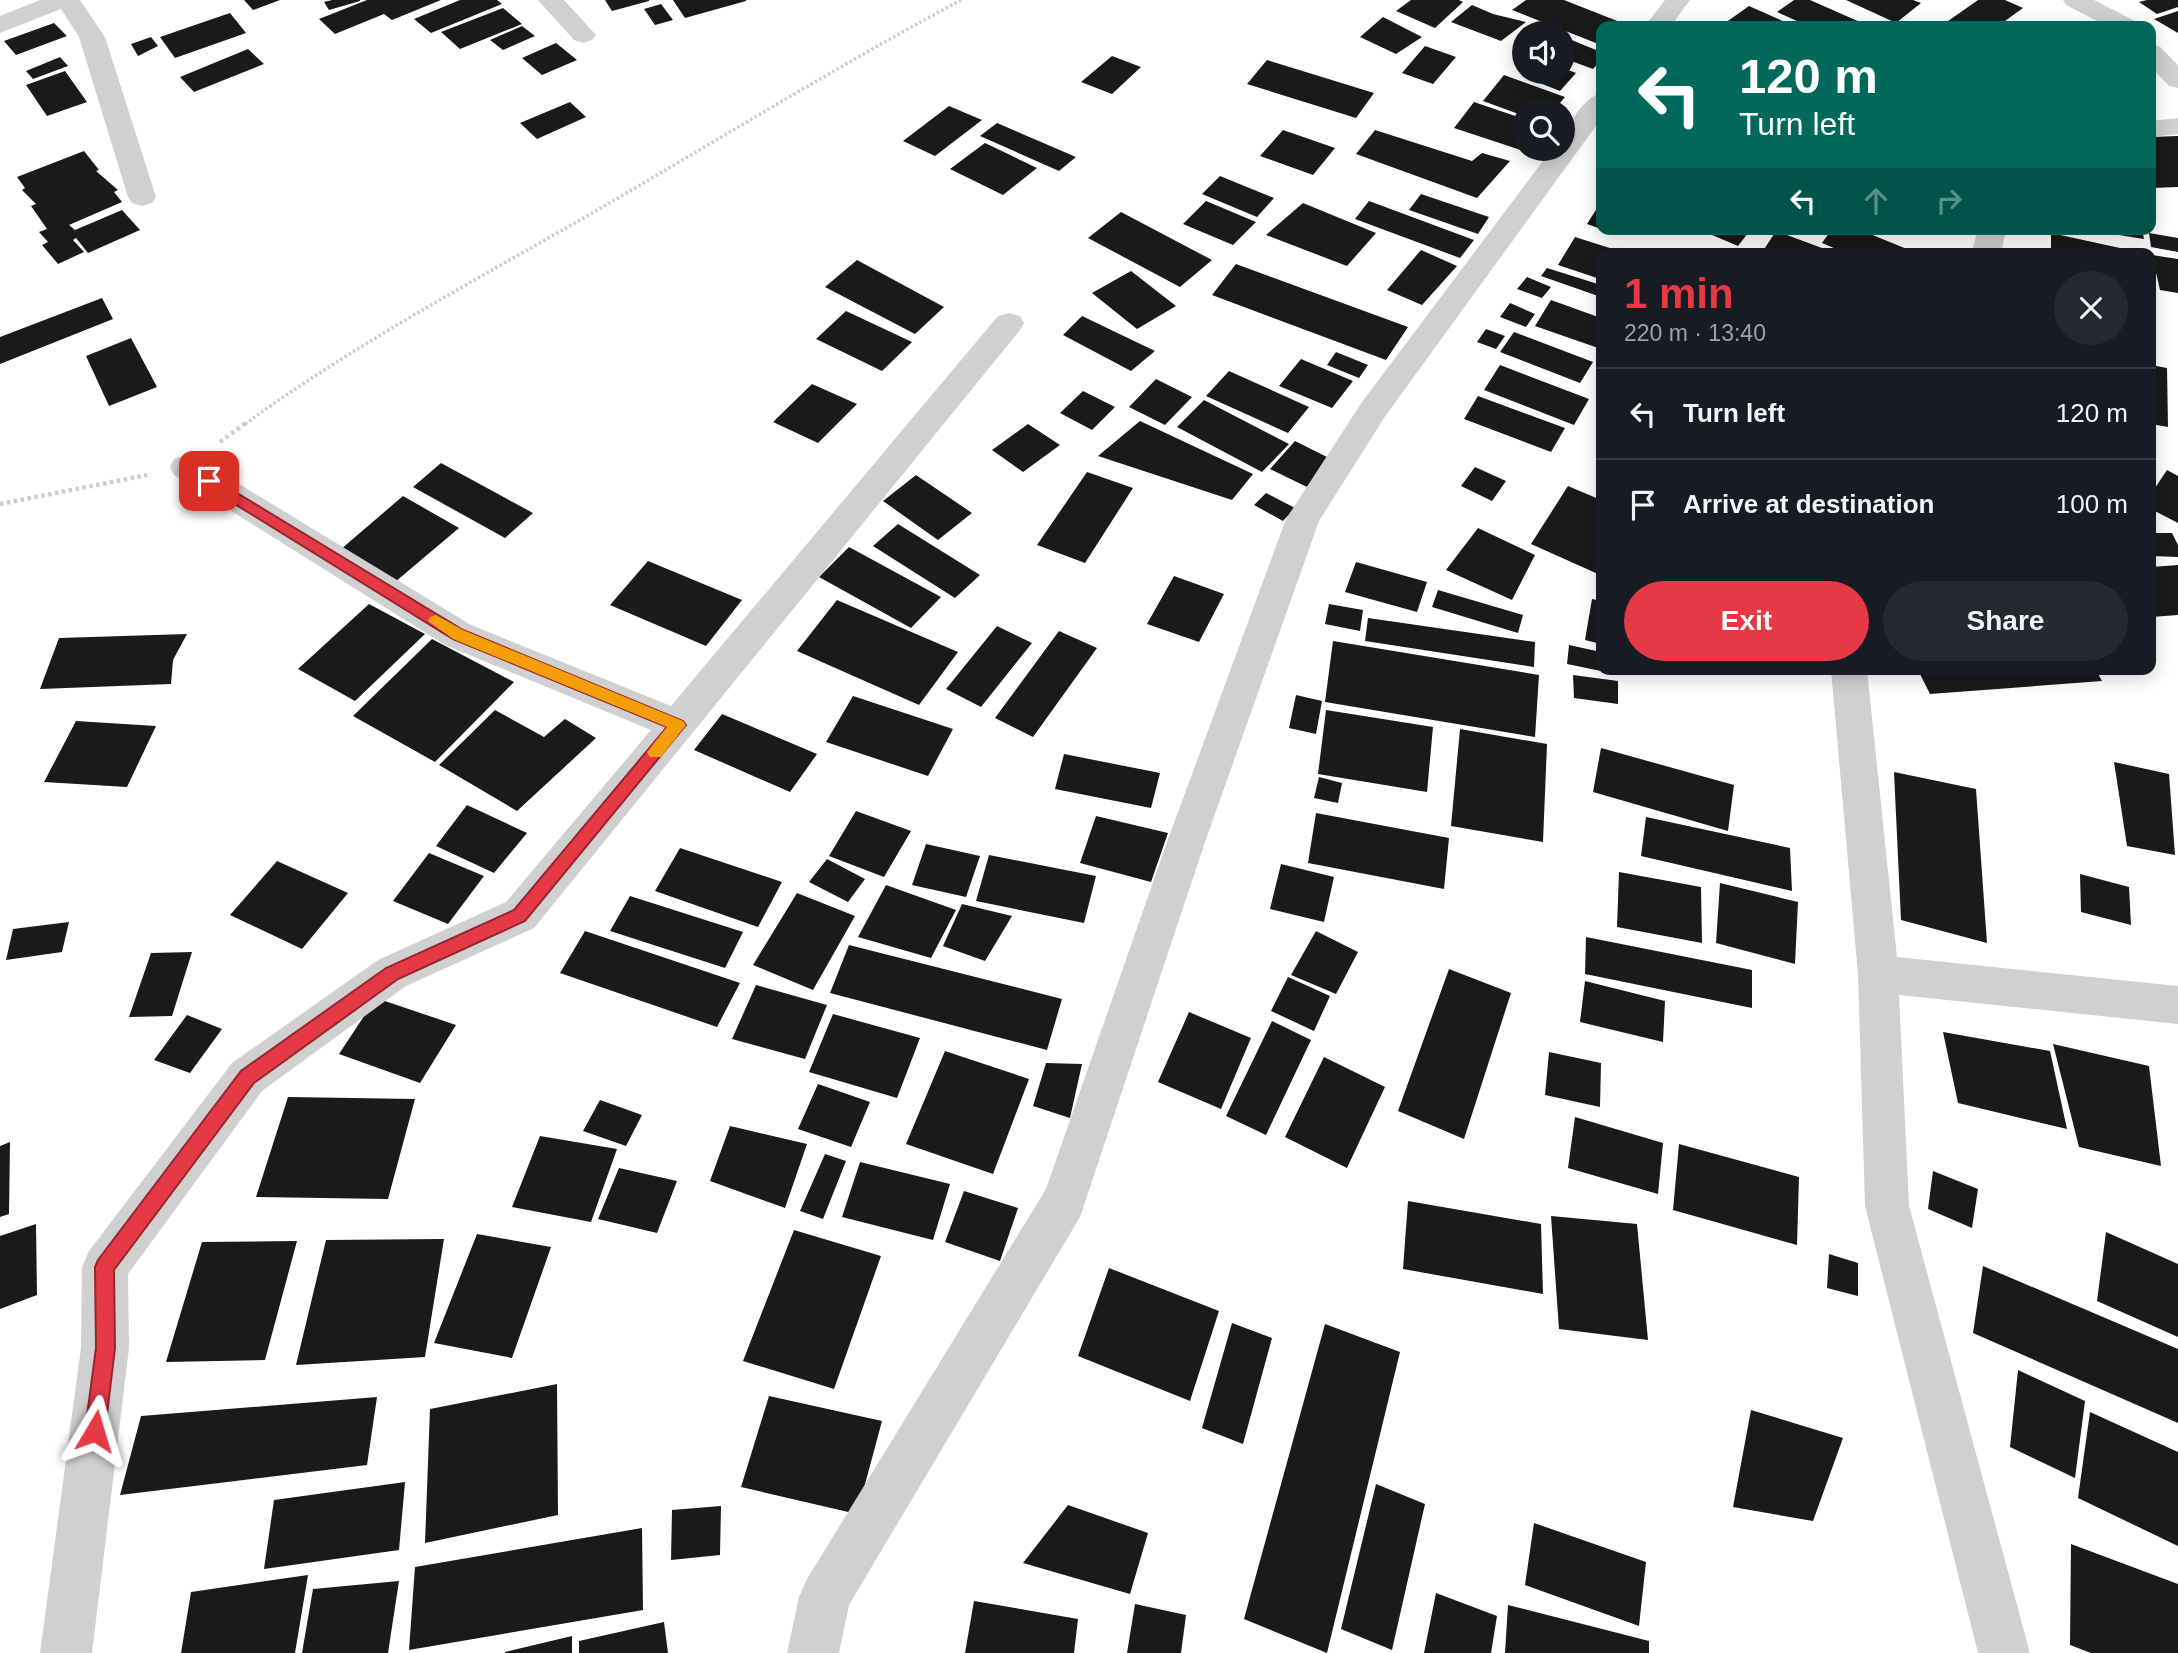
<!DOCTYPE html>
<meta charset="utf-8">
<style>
body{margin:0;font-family:Helvetica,sans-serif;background:#242831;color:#f1f3f6;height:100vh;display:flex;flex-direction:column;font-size:26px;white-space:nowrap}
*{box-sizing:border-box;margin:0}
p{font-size:23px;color:#9ea1a6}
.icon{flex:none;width:38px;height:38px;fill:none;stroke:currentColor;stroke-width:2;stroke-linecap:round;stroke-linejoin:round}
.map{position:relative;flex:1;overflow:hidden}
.panel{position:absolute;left:1596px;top:248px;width:560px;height:427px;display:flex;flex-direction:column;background:#171b24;border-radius:14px;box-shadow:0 4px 18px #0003}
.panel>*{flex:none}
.banner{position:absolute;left:1596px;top:21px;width:560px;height:214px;border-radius:14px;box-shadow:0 4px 18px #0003;background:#00695c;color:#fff;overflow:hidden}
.controls{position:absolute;left:1512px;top:21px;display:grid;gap:14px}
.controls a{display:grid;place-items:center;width:63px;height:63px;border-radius:50%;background:#171b24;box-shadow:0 4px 18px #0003;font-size:35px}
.pin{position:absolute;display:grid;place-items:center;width:60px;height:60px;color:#fff;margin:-30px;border-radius:14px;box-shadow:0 4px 10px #0006}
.me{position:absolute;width:77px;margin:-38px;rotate:7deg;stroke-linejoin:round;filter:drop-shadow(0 0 5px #0008)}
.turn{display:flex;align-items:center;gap:24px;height:147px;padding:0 28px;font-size:32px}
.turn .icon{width:91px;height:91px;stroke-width:2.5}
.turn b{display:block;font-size:49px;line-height:60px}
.lanes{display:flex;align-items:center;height:66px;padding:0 28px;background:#0003;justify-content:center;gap:35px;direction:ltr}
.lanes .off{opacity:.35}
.round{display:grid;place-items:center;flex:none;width:74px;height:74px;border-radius:37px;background:#242831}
.overview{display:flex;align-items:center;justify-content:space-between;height:119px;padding:0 28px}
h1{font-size:42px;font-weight:700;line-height:52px;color:#e63946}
.cta{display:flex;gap:14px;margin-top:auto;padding:14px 28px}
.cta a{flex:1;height:80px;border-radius:42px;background:#e63946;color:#fff;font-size:28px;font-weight:700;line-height:80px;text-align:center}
.cta a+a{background:#242831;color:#f1f3f6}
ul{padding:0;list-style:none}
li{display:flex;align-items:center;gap:21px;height:91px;padding:0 28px;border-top:2px solid #363941}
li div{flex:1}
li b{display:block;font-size:26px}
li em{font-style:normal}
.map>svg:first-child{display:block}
.building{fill:#1a1a1a}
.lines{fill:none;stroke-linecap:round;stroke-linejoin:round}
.path-far1{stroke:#cdcdcd;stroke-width:3.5;stroke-dasharray:2.5 2.5;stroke-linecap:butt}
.path{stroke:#cdcdcd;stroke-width:4.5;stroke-dasharray:3.5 3.5;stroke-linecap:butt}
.minor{fill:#d0d0d0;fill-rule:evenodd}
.route{fill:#e63946;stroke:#96252e;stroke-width:2}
.slow{fill:#f59e0b}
</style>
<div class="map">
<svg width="2178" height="1653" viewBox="0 0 2178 1653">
<rect width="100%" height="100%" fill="#fff"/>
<path class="building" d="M244,0H280L253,10Z
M332,0H360V1L329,10L324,2Z
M367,0H441L392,20L384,14L335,34L319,19Z
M460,0H497L502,4L431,33L414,19Z
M605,0H649V1L612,11Z
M673,0H746V1L685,18Z
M1411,0H1459L1463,2L1435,28L1396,11Z
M1526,0H1564L1630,26H1601V45L1512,10Z
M1794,0H1810L1869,26H1808L1777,12Z
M1846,0H1913L1921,3L1896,23Z
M1978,0H2005L2023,8L1998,26H1941Z
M2147,0H2178V7L2157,14L2139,2Z
M661,4L673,20L655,25L644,9Z
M1472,5L1493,14L1526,22L1501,41L1451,22Z
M1749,6L1794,26H1732L1725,23Z
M503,8L522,24L460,49L441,32Z
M2178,11V33L2154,19Z
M230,13L246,33L175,58L160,37Z
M1383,17L1422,37L1396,54L1360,37Z
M54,23L67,36L16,55L4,41Z
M522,26L535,36L503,50L490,40Z
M151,37L158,46L138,56L131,44Z
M1569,39L1601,52V60L1593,69L1563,58V46Z
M556,43L577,60L542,75L522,58Z
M1425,46L1456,57L1433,84L1402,73Z
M248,49L264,64L194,92L180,77Z
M1112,56L1141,67L1112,94L1081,82Z
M60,57L68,66L33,79L26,71Z
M1267,60L1374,93L1356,118L1247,84Z
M1563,68L1576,73L1560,91L1522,76L1526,72H1563Z
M65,71L87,102L47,116L26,85Z
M1504,75L1565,97L1554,110H1524V116L1483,101Z
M570,102L586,117L537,139L520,123Z
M1474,102L1524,119V149H1529L1527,152L1454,128Z
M949,106L982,120L935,156L903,141Z
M997,123L1076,157L1059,171L980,136Z
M1283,130L1335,148L1313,175L1260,156Z
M1375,130L1472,161L1482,153L1510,161L1477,198L1356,154Z
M2178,136V187L2151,188V137Z
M985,143L1037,168L1003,195L950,169Z
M84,151L99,170L96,171L118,190L114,192L122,202L69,225L75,230L122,210L140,230L88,253L76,238L73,240L84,252L58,264L42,245L48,242L39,232L47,229L31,206L36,204L22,190L25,188L17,177Z
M1220,176L1274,198L1257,217L1202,194Z
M1421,194L1489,217L1478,234L1409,210Z
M1206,201L1256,222L1233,245L1183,224Z
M1369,201L1474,240L1460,258L1355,219Z
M1303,203L1376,233L1347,266L1266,235Z
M1599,205L1601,206V229L1587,224Z
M1121,212L1212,260L1180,287L1088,238Z
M1707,229H1751L1738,246L1705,232Z
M1832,229H1858L1919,254H1848L1822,243Z
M2094,229H2142L2144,239L2094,231Z
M1776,231L1822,248L1818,254H1761Z
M2051,233L2143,253V254H2051Z
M2149,233L2178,238V252L2151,247Z
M1575,237L1616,250L1614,254H1601L1600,279L1558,265Z
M1421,250L1457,266L1422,305L1387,290Z
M2152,255L2178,259V293L2160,290Z
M857,260L944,307L915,334L825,287Z
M1236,264L1408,327L1386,360L1212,295Z
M1547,268L1601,285V297L1541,276Z
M1131,271L1176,306L1137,329L1092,293Z
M1527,277L1551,287L1542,298L1517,289Z
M102,298L113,319L0,364V337Z
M1551,300L1601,318V349L1535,326Z
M1510,303L1535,314L1526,327L1500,317Z
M846,311L912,342L882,371L816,339Z
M1082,316L1155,351L1131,371L1063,335Z
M1486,329L1505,336L1496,349L1477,342Z
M1514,332L1593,362L1580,383L1500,352Z
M131,338L157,387L109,406L86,356Z
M1336,352L1368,365L1359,378L1327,365Z
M1301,359L1353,381L1332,408L1279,386Z
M1500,365L1589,399L1574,425L1484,390Z
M2151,365L2167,368L2168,427L2151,424Z
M1229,371L1309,407L1288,433L1206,396Z
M1156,379L1192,397L1165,425L1129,407Z
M812,384L857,404L818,443L773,422Z
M1083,391L1115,407L1092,430L1060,413Z
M1478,396L1565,428L1551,452L1464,419Z
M1204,400L1289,444L1262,472L1177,427Z
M1140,421L1253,474L1232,500L1098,456Z
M1028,424L1060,445L1023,472L992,450Z
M1295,441L1331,459L1307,487L1270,469Z
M441,463L533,513L505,538L413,487Z
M1475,467L1506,481L1492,501L1461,486Z
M2167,470L2178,476V523L2151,509V494Z
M1087,472L1133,488L1085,563L1037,545Z
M916,475L972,513L938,540L883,501Z
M1568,486L1601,500V569L1598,574L1531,544Z
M1266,493L1295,508L1283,521L1254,505Z
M403,496L459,528L395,582L340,550Z
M898,524L980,575L955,598L873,546Z
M1478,528L1535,555L1512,600L1446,570Z
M2151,533H2172L2178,545V557L2151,556Z
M849,547L941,597L911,628L819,577Z
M648,561L742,600L706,646L610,605Z
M1356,562L1427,582L1417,612L1345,592Z
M2178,565V615L2151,617V567Z
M1174,576L1224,594L1199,642L1147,624Z
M1438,590L1523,615L1518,633L1432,607Z
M1592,599L1601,601V644L1585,640Z
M837,600L958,652L919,705L797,651Z
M369,604L425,634L355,701L298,669Z
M1329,604L1363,610L1360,631L1325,624Z
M1368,618L1535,642L1534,667L1365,641Z
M997,626L1032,643L981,707L946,689Z
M1059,631L1097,648L1033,737L995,718Z
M187,634L173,660L171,684L40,689L59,638Z
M432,639L514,682L435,762L353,716Z
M1333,641L1539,675L1535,737L1325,702Z
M1569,645L1601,652V671L1567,664Z
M1918,670H2096L2102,681L1930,694Z
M1573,675L1618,681V704L1574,698Z
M1296,695L1322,701L1316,734L1289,728Z
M853,696L953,729L928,776L826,742Z
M495,710L544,737L565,719L596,738L517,811L439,765Z
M1326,710L1433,727L1427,792L1318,774Z
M722,714L817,754L790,792L694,750Z
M76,721L156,726L127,787L44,782Z
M1460,729L1547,744L1543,842L1451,826Z
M1601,748L1734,785L1728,831L1593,792Z
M1064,754L1160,773L1151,808L1055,789Z
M2114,762L2169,774L2175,855L2127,846Z
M1894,772L1976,789L1987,943L1901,920Z
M1319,777L1342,783L1338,803L1314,798Z
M467,805L527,833L494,873L436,846Z
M856,811L911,831L884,877L829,856Z
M1316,813L1449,838L1444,889L1308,863Z
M1096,816L1168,833L1151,882L1080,863Z
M1646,817L1790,848L1792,891L1641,856Z
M926,844L980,856L966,897L912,885Z
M680,848L782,882L758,927L655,891Z
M429,853L484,876L448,924L393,901Z
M989,855L1096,876L1084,923L976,901Z
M827,859L865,879L848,902L809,882Z
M277,861L348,893L302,949L230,915Z
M1281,864L1334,877L1324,922L1270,909Z
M1619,872L1701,887L1702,943L1617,927Z
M2080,874L2129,887L2131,925L2081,912Z
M1720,883L1798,902L1795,964L1716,943Z
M886,885L956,910L931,958L858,937Z
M797,893L855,916L813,990L753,965Z
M630,896L743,932L725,968L610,931Z
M962,904L1012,916L985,961L943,946Z
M69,922L62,952L6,960L13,929Z
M585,931L740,983L717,1027L560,973Z
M1316,931L1358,952L1336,994L1291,975Z
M1586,937L1752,970V1008L1585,974Z
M849,945L1062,999L1047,1050L830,993Z
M192,952L172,1016L129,1017L151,953Z
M1449,969L1511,993L1464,1139L1398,1111Z
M1288,977L1330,996L1314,1031L1271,1011Z
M1585,981L1665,1001L1663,1042L1580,1022Z
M756,985L827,1005L805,1059L732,1039Z
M376,998L456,1025L420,1083L339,1054Z
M1189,1012L1251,1038L1221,1109L1158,1082Z
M833,1014L920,1038L897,1098L809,1072Z
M187,1015L222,1029L190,1073L154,1060Z
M1272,1021L1311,1040L1266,1135L1226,1116Z
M1943,1032L2050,1051L2067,1129L1958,1103Z
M2053,1044L2149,1066L2161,1166L2079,1147Z
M945,1051L1029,1079L993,1174L906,1144Z
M1549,1052L1601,1063L1600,1107L1545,1095Z
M1324,1057L1385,1087L1347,1168L1285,1137Z
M1046,1063L1082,1064L1070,1118L1033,1106Z
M818,1084L870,1102L851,1147L798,1129Z
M288,1097L415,1099L388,1199L256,1197Z
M600,1100L642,1115L626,1146L583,1131Z
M1575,1117L1663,1143L1658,1194L1568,1168Z
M730,1126L807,1144L785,1208L710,1181Z
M540,1136L617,1149L591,1222L512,1207Z
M10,1142L9,1214L0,1217V1146Z
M1679,1144L1799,1177L1797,1245L1673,1210Z
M825,1154L846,1161L823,1219L800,1211Z
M860,1162L950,1184L933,1240L842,1217Z
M619,1168L677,1181L657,1233L598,1219Z
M1933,1171L1978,1189L1972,1228L1928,1209Z
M964,1191L1018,1208L1000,1261L945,1242Z
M1408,1201L1541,1224L1543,1294L1403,1269Z
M1551,1216L1637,1224L1648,1340L1559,1329Z
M36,1224L37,1295L0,1309V1236Z
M794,1230L881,1256L834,1389L743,1361Z
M2106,1232L2178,1264V1337L2097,1301Z
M477,1234L551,1247L512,1358L434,1343Z
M444,1239L425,1357L296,1365L326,1240Z
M297,1241L265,1360L166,1362L202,1242Z
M1829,1254L1858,1263V1296L1827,1288Z
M1983,1266L2178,1349V1423L1973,1333Z
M1109,1268L1219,1311L1190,1401L1078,1356Z
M1232,1323L1272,1338L1243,1444L1202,1428Z
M1325,1324L1400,1352L1327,1653L1244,1619Z
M2018,1370L2085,1401L2075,1478L2010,1447Z
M557,1384L558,1515L425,1543L430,1409Z
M769,1396L882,1421L857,1514L741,1487Z
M377,1397L367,1465L120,1495L141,1416Z
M1751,1410L1843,1438L1813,1521L1733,1507Z
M2090,1412L2178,1452V1546L2078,1498Z
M405,1482L399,1550L264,1569L274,1500Z
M1376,1484L1425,1504L1392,1650L1341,1629Z
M1068,1505L1148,1533L1130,1594L1023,1563Z
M721,1506L720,1555L671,1560L672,1510Z
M1534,1523L1646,1562L1639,1626L1525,1585Z
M642,1528L643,1610L409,1650L415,1567Z
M2071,1544L2178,1584V1653H2091L2070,1645Z
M308,1575L295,1653H181L191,1592Z
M399,1581L388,1653H302L313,1589Z
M1436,1593L1497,1616L1491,1653H1424Z
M974,1601L1078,1619L1074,1653H965Z
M1135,1604L1186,1615L1181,1653H1127Z
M1508,1605L1649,1641V1653H1505Z
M664,1622L668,1653H579V1641Z
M572,1636V1653H505V1652Z"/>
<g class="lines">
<path class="path-far1" d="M245,424C355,344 476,280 594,212C716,141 836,67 961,0"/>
<path class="path" d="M220,442L247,422
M0,504L147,475"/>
<path class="minor" d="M40,0H80L105,37L156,197L152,203L142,206L132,203L128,197L79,37L61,9L0,33V16Z
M538,0H564L596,35L592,40L583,43L574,40Z
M1665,0H1690L1671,26H1645Z
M2063,0H2094L2135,21L2139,26H2107L2066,5Z
M2151,44L2160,47L2178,65V88L2169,86L2151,67Z
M1601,93V119L1384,418L1319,521L1205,842L1080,1217L849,1605L839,1653H787L799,1597L807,1579L1046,1189L1167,842L1286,519L1362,402L1552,149H1563C1563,130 1582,98 1601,93Z
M2178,118V134L2151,137V121Z
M1978,229H2006L2001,254H1971Z
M1009,313L1020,316L1024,323L1020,330L534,928L406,986L262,1091L128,1274L129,1348L92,1653H40L81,1348L82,1267L89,1251L232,1063L378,960L506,902L651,730L445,645L174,475L170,467L174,459L186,455L198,459L471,625L671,706L998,316Z
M1831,670H1867L1897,957L2178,986V1024L1899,995L1909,1206L2030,1653H1978L1865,1206L1858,974Z"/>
</g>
<path class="route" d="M209,476L463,630L683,721L686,725L525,921L398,979L254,1083L114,1270L115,1348L105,1431L102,1438L95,1441L88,1438L85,1431L96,1348L95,1267L98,1260L241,1071L386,968L514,910L667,727L453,639L204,485L202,481Z"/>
<path class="slow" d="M436,615L463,630L683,721L686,725L661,757H650L647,752L667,727L453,639L428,621L430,617Z"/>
</svg>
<div class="controls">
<a><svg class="icon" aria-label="sound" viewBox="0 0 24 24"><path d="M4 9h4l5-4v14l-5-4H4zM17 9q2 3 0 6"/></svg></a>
<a><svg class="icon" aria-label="search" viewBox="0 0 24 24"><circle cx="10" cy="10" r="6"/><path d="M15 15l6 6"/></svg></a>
</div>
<div class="pin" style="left:209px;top:481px;background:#d93025"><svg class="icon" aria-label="arrive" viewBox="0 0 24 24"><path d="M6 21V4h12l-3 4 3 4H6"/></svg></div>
<svg class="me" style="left:95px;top:1431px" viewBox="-20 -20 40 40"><path d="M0-17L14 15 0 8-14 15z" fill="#e63946" stroke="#fff" stroke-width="4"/></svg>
<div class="banner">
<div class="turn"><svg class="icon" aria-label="left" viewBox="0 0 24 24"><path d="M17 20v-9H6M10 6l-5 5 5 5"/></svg><div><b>120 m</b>Turn left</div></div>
<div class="lanes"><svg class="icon" aria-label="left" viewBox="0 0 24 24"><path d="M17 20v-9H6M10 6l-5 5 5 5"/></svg><svg class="icon off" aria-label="ahead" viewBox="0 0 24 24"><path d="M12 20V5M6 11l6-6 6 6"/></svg><svg class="icon off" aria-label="right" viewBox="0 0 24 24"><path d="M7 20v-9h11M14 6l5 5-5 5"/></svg></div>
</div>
<section class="panel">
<div class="overview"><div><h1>1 min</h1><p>220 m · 13:40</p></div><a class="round"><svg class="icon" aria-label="close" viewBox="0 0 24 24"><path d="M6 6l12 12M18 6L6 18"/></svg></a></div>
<ul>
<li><svg class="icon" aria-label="left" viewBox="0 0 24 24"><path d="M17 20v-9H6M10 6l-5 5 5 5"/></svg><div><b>Turn left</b></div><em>120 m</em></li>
<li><svg class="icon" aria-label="arrive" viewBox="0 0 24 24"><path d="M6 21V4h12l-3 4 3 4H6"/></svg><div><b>Arrive at destination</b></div><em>100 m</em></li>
</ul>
<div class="cta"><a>Exit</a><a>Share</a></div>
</section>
</div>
